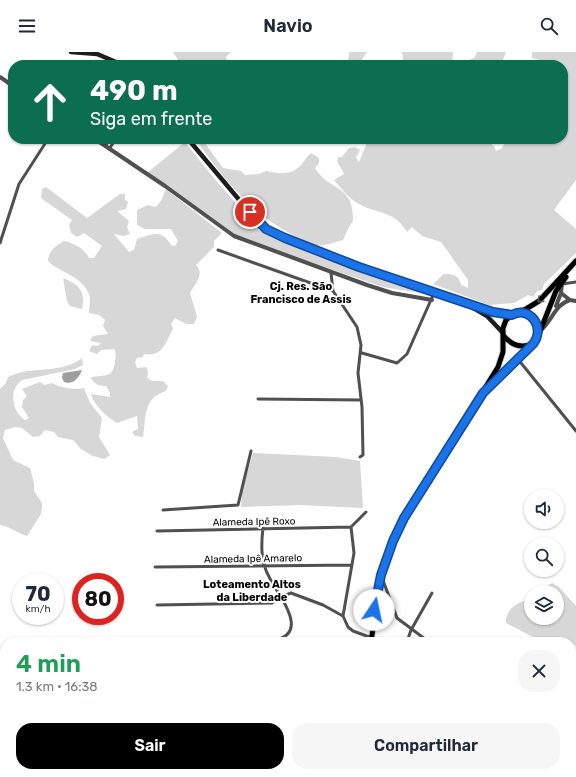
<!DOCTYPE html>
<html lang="pt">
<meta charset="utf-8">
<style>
body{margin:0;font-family:Rubik,sans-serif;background:#f6f6f7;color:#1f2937;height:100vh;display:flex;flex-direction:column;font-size:15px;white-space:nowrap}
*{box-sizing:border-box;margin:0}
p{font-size:13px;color:#747a83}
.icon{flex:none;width:22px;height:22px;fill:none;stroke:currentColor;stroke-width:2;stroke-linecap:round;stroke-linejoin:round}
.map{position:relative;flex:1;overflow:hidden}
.panel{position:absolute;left:0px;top:585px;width:576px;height:140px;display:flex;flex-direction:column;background:#fff;border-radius:16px 16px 0 0;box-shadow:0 1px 3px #0004}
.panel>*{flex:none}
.guide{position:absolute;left:8px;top:8px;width:560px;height:84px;border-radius:16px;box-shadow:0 1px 3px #0004;background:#0b6e4f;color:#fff;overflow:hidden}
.controls{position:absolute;left:524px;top:437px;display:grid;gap:8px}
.controls a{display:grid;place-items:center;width:40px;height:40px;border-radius:50%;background:#fff;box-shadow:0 1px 3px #0004;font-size:20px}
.speed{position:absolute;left:12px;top:521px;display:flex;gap:8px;font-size:20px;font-weight:700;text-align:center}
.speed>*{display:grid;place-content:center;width:52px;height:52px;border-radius:50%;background:#fff;box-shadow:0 1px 3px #0004;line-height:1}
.speed small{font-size:10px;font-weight:400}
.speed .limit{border:6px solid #d22;background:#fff;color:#111}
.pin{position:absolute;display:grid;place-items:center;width:34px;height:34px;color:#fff;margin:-17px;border:2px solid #fff;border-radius:50%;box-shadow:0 1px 4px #0007}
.me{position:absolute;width:44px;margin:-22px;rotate:11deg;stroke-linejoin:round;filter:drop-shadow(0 0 3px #0008)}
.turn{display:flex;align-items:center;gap:14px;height:84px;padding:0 16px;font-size:18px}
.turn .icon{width:52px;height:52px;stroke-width:2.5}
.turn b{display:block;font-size:28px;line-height:34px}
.round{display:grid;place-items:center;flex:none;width:42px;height:42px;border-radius:16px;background:#f6f6f7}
.summary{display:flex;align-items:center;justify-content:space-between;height:68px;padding:0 16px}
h1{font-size:24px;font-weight:600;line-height:30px;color:#1e9e55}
.cta{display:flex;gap:8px;margin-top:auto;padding:8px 16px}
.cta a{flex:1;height:46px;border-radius:16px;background:#000;color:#fff;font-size:16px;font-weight:600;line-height:46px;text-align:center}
.cta a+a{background:#f6f6f7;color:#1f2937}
header{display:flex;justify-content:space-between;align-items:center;height:52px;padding:0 16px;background:#fff;font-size:18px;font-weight:600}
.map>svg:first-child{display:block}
.green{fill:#d7d7d7}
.water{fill:#9e9e9e}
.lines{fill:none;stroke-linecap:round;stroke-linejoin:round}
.trunk-casing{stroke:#dbdbdb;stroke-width:7}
.minor{stroke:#505050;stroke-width:3}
.tertiary{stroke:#505050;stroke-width:4}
.secondary{stroke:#1d1d1d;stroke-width:4.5}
.trunk{stroke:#000;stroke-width:5}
.oneway{stroke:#595959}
.route-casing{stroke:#114b97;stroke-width:10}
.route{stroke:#1a73e8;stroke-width:7}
.labels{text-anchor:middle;stroke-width:4;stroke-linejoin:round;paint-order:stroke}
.street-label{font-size:10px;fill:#000;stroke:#fff}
.neighbourhood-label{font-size:11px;font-weight:bold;fill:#000;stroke:#fff}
</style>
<header><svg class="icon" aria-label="menu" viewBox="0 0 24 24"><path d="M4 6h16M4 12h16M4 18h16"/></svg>Navio<svg class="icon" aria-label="search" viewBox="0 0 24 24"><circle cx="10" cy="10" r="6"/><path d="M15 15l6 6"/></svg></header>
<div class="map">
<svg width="576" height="725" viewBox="0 0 576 725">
<rect width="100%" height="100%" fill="#fff"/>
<path class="green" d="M173,0H231L226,5L229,13H176L178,8Z
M349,0H367L358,13L348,12Z
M402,0H453L452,13H404Z
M476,0H506L501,13H466V9L474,6L477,1Z
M532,0H576V128L554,158L576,177V201L544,232L542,238L537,239L533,245L528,243L514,251L489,253L433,232L444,222C453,222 459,223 461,233L468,236V228L441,190L422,184L412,175L407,180C404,176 401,171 397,168C386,159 370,159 359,152C349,147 341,136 334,128L344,122L337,109L338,105H342L349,96L355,95L360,98L356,106L359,110L366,93V87H422L424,89L430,87H485L494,94L496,99L501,97L508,87L523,90L527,87H563V13H541L540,8L532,6Z
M195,87H202L223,116L241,119L245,123L259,122L266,119C277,121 289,124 299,115C304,111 304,107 311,101L319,106V111L315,116C329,140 354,131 353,169L349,175L343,188C334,190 325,195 316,193C307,191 299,186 291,182C249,160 222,124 195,87Z
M185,90C212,124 238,158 273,185L427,239V242L383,235L234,184L147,121Z
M46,135L87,166L120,142H125V148L128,150L126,157L117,159L129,169L127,175L130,182L124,184L114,182L129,200L134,198L137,187C153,182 161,177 171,193L175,194L178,189L171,177H145L137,173V158L148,153L156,155L161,149L166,137L222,181L214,189V195L196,213C205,222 195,232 190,241L197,265L194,272H186L175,266L171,272L173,277C165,291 163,305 144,302L143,305L137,306L135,310L137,316L146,315L148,320L147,326L152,329H163L168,334L166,339C143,346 146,364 143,385L135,384L132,380L138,377L137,364L117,371C106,364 95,355 91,342L110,345V341L106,334C99,334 94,333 91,325C105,323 113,326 115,310C115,305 117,301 114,297L101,298L97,302L89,299L92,293L98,294L101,291L90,289L93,284L108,282L103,274L105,268L99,263L89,261C89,255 91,247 89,242C82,224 60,221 48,209C48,200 56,193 64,189C75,192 84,196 89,206H94L102,194L84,181L77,185L71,181L69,173L72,168L41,146L42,137Z
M63,226C79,232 86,240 82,257L70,254L67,249Z
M82,306L83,313L75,317L22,328C8,338 12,360 25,368L29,366L22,355L23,348L27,344L22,337L40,330L44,333L52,331C60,336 76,338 84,336L90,351L102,366L99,385L110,403L105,407L93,404L81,397L73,388L58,385L54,380L45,378L40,384L33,385L22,376L15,375L5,378L3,386L13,408L30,416L34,431V439L42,451V456L41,462L27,484C19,482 5,472 0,473V337L6,331L8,325C32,313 60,323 82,306Z
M253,401L336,405L360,409L363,456L299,453L241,455L242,439Z
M552,531L559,535L576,554V594L571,590L562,587L561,590H533V585L506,571C505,557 518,550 530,547L531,566H557V540H536Z
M0,663L5,665V720H265L263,725H0Z"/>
<path class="water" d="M82,318C79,326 73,333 64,330L62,326L63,321Z"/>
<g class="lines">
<defs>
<path id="trunk" d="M518,261C531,262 538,269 539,282
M503,283C511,293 520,297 532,292
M490,334L537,287L556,239L566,225
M371,590L381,523L396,480L498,315L503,300V276L506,268L515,261L526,257L539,249L576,209
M317,725L320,720"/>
</defs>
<use href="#trunk" class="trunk-casing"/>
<path class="minor" d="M105,94L110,87
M109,97L116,87
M0,191L19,132L48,87
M218,198L333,239
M331,221L333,239L357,275L361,293L358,321L362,355L363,403L360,405
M562,232L576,230
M362,301L397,311L407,302L434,241
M517,306L576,379
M258,347L361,348
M163,458L238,453L251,399
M263,476C259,509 264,519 281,545L291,541L323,553L343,564L348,575L353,579L372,586
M157,479L351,475
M155,515L352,513
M381,523L397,566L429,590
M157,553L272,551L281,545C290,560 301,582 276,588L183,590
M343,564L354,501L351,475L366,460
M407,590L411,578L432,541
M571,681L576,685
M364,720L367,725
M566,720L568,725
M520,725L525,720"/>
<path class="tertiary" d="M0,25L13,34
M95,87L165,134L234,184L367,233L392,241L432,248
M562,231L561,241L570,248L576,249
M556,254L561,241
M542,277C552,268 556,252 570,248"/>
<path class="secondary" d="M71,0L97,2L123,13
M188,87L241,150L260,171L274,182L359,215L493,261L512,263
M470,254L487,264L503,281"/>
<use href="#trunk" class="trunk"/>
</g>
<defs><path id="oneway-chevron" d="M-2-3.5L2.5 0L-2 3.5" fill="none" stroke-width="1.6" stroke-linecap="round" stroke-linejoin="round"/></defs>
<use class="oneway" href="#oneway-chevron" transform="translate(540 248) rotate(137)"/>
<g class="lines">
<defs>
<path id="route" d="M250,160L266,177L285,186L359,215L493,260L512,263C530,253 546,276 533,292L483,341L404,466L393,489L381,523L374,558"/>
</defs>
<use href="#route" class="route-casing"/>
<use href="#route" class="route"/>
</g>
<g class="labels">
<g class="street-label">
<text transform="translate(254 469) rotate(-1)" y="4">Alameda Ipê Roxo</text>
<text transform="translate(253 506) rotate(-1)" y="4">Alameda Ipê Amarelo</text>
</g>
<g class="neighbourhood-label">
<text x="301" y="238">Cj. Res. São<tspan x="301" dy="13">Francisco de Assis</tspan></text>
<text x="252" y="536">Loteamento Altos<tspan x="252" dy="13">da Liberdade</tspan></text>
</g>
</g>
</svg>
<div class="controls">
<a><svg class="icon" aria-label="sound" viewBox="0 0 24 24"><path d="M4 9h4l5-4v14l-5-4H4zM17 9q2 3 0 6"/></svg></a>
<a><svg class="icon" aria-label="search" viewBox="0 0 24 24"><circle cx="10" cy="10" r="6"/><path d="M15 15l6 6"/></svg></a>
<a><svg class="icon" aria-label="layers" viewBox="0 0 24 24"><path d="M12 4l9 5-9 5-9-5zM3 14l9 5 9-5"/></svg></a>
</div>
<div class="speed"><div>70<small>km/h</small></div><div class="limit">80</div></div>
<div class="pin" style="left:250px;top:160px;background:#d93025"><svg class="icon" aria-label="arrive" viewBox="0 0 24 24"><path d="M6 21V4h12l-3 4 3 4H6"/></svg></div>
<svg class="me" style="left:374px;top:558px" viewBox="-20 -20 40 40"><circle r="19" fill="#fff"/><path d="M0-13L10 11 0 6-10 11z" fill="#1a73e8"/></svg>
<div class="guide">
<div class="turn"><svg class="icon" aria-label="ahead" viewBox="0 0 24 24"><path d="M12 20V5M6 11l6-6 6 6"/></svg><div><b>490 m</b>Siga em frente</div></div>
</div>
<section class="panel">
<div class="summary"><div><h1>4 min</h1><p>1.3 km · 16:38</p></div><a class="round"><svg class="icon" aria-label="close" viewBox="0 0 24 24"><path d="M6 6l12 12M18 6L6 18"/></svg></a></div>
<div class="cta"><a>Sair</a><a>Compartilhar</a></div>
</section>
</div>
